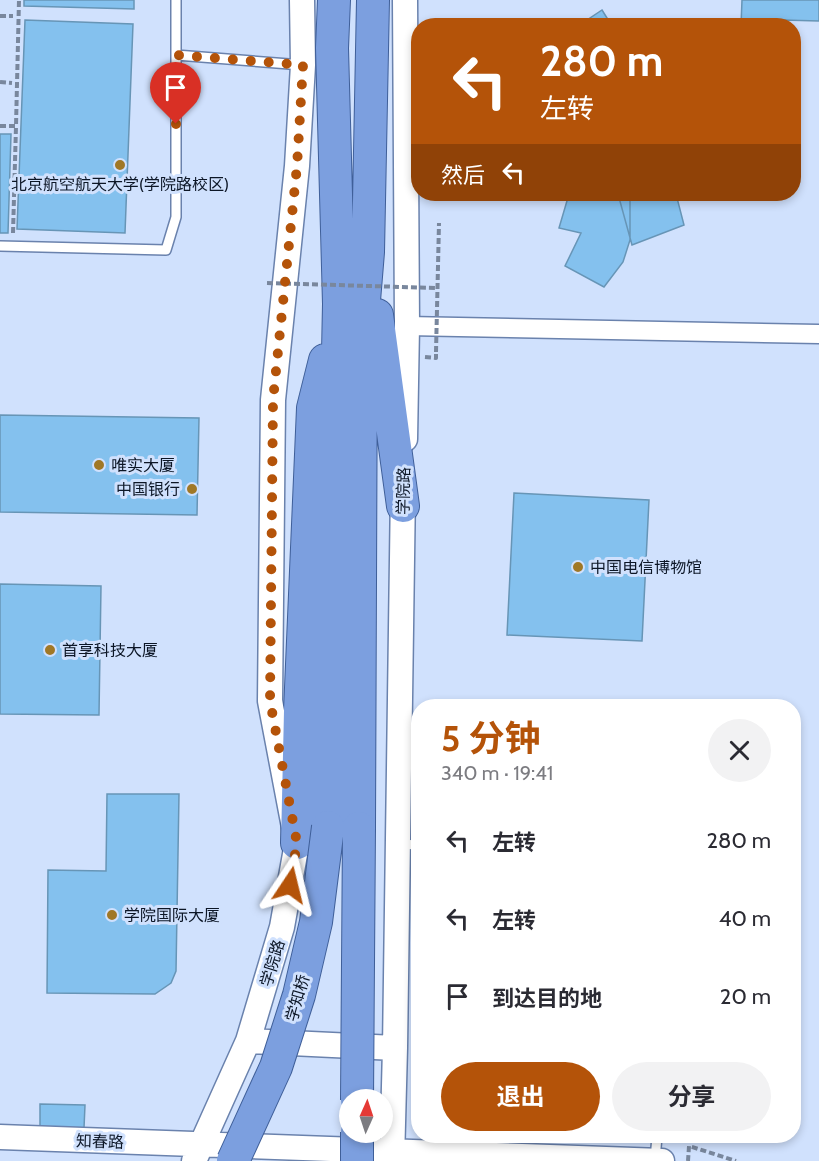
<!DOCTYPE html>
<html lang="zh">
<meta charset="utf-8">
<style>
body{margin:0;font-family:Cabin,"Noto Sans SC",sans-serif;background:#f2f2f3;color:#2b2b33;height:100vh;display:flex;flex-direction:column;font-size:22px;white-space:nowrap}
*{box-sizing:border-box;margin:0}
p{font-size:20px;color:#7c7c81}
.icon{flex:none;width:33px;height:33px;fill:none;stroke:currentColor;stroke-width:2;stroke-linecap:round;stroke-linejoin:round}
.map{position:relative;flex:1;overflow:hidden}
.panel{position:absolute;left:411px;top:699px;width:390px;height:444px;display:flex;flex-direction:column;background:#fff;border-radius:24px;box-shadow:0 3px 9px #0003}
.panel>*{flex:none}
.top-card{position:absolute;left:411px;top:18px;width:390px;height:183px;border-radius:24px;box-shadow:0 3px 9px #0003;background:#b45309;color:#fff;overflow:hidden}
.needle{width:39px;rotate:3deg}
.fabs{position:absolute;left:339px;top:1089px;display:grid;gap:12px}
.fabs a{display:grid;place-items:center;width:54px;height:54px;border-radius:50%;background:#fff;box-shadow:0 3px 9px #0003;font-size:30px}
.pin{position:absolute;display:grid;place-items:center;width:51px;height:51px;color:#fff;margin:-62px -26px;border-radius:50% 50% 50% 0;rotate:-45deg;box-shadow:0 0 6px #0007}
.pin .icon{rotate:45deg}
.me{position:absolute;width:66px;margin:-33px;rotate:10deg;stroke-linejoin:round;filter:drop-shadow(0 0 4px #0008)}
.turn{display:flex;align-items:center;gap:21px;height:126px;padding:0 30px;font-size:27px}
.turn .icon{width:78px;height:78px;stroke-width:2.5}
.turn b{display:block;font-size:42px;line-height:51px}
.then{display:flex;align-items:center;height:57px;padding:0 30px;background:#0003;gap:12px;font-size:22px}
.round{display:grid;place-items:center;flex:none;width:63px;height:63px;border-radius:32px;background:#f2f2f3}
.overview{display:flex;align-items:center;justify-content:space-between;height:102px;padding:0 30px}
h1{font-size:36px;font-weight:700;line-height:45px;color:#b45309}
.action{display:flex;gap:12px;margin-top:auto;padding:12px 30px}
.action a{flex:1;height:69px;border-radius:36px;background:#b45309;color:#fff;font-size:24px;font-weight:700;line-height:69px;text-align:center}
.action a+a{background:#f2f2f3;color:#2b2b33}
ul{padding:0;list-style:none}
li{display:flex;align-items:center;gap:18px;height:78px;padding:0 30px}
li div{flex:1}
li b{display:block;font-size:22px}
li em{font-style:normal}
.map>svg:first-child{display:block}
.building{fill:#84c1ee;stroke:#6795b6;stroke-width:1.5}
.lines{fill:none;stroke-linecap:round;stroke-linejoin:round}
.service-casing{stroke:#6a82ad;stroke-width:12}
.minor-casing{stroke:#6a82ad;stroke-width:21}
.tertiary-casing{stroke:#6a82ad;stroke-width:27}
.trunk-casing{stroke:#3f5f99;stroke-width:34}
.path{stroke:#79879d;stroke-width:4;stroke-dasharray:6 3;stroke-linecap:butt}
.service{stroke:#fff;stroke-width:9}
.minor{stroke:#fff;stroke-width:18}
.tertiary{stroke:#fff;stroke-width:24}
.trunk{stroke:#7c9fdf;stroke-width:32}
.trunk-bridge-casing{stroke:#3f5f99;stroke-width:34;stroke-linecap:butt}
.path-bridge{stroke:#79879d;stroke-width:4;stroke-dasharray:6 3;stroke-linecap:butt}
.trunk-bridge{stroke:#7c9fdf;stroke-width:32}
.route{stroke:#b45309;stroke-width:10;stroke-dasharray:0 18}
.poi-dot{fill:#a07826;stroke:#d0e1fd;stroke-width:2}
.labels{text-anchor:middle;stroke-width:6;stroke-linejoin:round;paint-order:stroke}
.poi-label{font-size:16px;fill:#0c1626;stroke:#d0e1fd;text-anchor:start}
.street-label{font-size:16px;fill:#0c1626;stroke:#d0e1fd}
</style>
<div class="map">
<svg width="819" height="1161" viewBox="0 0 819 1161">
<rect width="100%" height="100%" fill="#d0e1fd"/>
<path class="building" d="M24,0H134V9L24,6Z
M742,0H819V21L783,20V26H741Z
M602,10L612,26H578Z
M25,20L133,24L125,233L17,229Z
M0,134H11L8,233H0Z
M569,194H630V240L623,262L604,287L565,266L581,233L559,228Z
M618,194H676L684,225L632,245Z
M0,415L199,418L197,515L0,512Z
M514,493L649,500L642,641L507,635Z
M0,584L101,586L99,715L0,714Z
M107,794H179L176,971L171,983L155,994L47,993L48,870L106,871Z
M40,1104L85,1105L84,1128L40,1127Z"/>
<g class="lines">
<defs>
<path id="service" d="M176,55L302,65
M0,246L166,250L176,217V0
M400,844L418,845
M655,1160L657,1136"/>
<path id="minor" d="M407,326L819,334"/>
<path id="tertiary" d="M405,439L407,326L405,0
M248,1041L395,1048
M0,1137L662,1161
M194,1161L248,1041L282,927L297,843L270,701L273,400L297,166L303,65L302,0
M392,1161L395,1048L403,489"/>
<path id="trunk" d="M377,315L403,506
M328,827L339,304L332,48L334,0
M359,828L361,337L368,252L373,0
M297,843L300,711L313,408L325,360"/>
</defs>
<use href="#service" class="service-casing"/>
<use href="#minor" class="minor-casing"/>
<use href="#tertiary" class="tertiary-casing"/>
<use href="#trunk" class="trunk-casing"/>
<path class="path" d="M0,16H13
M0,82L12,83
M0,126H16L19,0
M13,233L16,126
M425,357L436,358V352
M688,1161L689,1146L736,1161"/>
<use href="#service" class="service"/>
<use href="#minor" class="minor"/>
<use href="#tertiary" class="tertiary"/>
<use href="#trunk" class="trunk"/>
<defs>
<path id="trunk-bridge" d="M357,1100L359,828
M233,1161L276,1067L299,995L316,922L328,827
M357,1161V1132"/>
</defs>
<use href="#trunk-bridge" class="trunk-bridge-casing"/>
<path class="path-bridge" d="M267,283L437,288
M436,352L439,223"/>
<use href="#trunk-bridge" class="trunk-bridge"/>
</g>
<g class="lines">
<path class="route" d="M176,124V55L303,65L297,166L273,400L270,701L297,843L290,885"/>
</g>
<g class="poi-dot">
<circle cx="120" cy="165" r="6"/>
<circle cx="99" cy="465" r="6"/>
<circle cx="192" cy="489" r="6"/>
<circle cx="578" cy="567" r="6"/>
<circle cx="50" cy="650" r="6"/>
<circle cx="112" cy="915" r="6"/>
</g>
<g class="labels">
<g class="poi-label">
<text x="120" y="190" text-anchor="middle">北京航空航天大学(学院路校区)</text>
<text x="111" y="471">唯实大厦</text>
<text x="180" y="495" text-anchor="end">中国银行</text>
<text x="590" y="573">中国电信博物馆</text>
<text x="62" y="656">首享科技大厦</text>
<text x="124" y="921">学院国际大厦</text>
</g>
<g class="street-label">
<text transform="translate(403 491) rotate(-89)" y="6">学院路</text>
<text transform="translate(272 963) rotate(-73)" y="6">学院路</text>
<text transform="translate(297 998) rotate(-74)" y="6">学知桥</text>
<text transform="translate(100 1141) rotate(2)" y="6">知春路</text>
</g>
</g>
</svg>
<div class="fabs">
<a><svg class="needle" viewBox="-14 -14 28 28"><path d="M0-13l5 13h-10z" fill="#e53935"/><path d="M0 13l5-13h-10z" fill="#7c7c81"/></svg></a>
</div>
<div class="pin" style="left:176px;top:124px;background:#d93025"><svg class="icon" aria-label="arrive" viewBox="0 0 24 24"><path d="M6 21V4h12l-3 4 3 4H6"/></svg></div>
<svg class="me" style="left:290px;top:885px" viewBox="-20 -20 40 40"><path d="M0-17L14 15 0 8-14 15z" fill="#b45309" stroke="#fff" stroke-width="4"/></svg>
<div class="top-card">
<div class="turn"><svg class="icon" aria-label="left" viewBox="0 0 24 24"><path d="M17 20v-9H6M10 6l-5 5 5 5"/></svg><div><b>280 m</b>左转</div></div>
<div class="then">然后<svg class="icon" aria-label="left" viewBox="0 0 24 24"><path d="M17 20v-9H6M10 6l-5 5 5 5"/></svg></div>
</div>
<section class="panel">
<div class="overview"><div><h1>5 分钟</h1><p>340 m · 19:41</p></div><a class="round"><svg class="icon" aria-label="close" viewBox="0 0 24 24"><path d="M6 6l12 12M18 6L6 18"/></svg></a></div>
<ul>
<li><svg class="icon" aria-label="left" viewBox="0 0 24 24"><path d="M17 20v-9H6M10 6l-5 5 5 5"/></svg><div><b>左转</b></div><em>280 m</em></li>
<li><svg class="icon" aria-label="left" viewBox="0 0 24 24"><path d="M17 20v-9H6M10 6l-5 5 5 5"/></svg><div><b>左转</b></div><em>40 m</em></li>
<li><svg class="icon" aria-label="arrive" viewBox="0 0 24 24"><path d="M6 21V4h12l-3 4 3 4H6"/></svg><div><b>到达目的地</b></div><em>20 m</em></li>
</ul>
<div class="action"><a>退出</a><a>分享</a></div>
</section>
</div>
